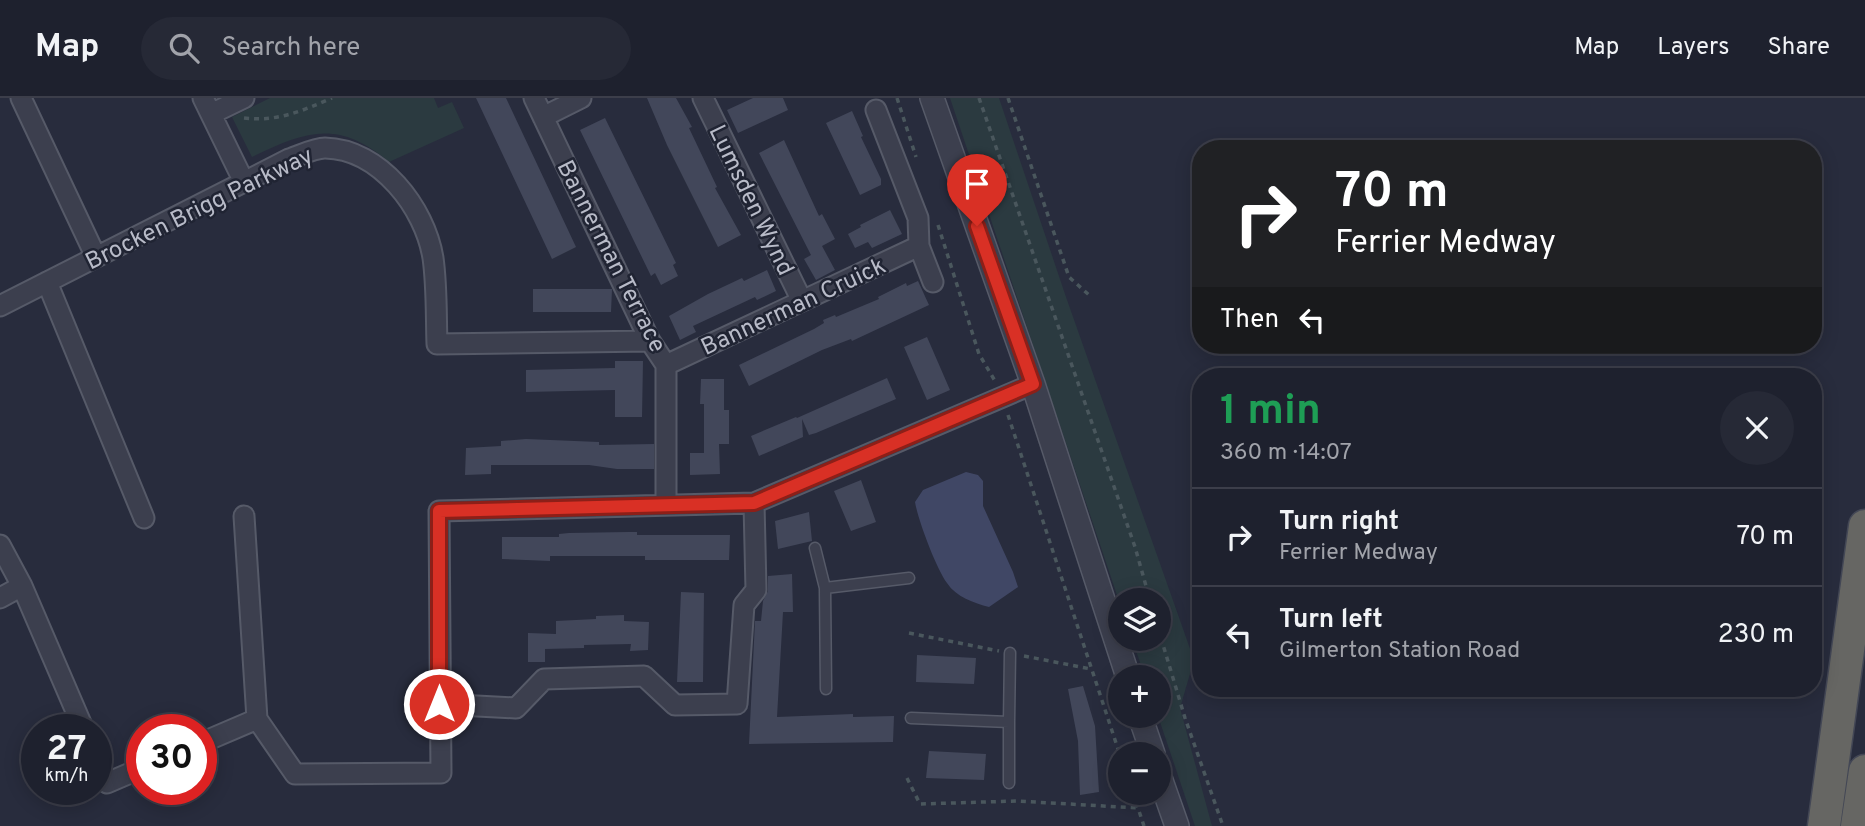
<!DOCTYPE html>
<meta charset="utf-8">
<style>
body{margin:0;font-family:Overpass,sans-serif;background:#262936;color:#f1f3f6;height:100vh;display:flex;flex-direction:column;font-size:26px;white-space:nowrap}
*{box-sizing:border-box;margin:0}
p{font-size:23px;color:#a1a3aa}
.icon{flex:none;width:38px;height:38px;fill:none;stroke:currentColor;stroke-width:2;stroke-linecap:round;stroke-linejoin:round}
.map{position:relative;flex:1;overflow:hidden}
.side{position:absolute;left:1192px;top:270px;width:630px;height:329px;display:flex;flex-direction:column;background:#1e212e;border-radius:28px;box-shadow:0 4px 18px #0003,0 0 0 2px #3c3e4a}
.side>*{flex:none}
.hud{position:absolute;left:1192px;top:42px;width:630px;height:214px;border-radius:28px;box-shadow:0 4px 18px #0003,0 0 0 2px #3c3e4a;background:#202124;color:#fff;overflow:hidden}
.buttons{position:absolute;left:1108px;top:490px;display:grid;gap:14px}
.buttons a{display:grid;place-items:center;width:63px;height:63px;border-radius:50%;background:#1e212e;box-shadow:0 4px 18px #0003,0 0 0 2px #3c3e4a;font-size:35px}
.speed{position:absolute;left:21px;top:616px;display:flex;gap:14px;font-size:35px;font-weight:700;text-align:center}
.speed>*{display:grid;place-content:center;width:91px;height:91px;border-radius:50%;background:#1e212e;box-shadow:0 4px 18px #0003,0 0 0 2px #3c3e4a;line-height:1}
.speed small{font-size:18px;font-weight:400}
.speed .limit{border:10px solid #d22;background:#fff;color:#111}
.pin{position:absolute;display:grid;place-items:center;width:60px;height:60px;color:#fff;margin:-72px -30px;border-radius:50% 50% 50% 0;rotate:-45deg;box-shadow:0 0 7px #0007}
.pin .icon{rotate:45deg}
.me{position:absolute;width:77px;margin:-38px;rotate:0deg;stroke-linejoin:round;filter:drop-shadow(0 0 5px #0008)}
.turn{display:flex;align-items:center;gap:24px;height:147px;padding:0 28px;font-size:32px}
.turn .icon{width:91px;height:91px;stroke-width:2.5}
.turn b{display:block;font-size:49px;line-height:60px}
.then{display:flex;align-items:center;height:66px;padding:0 28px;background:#0003;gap:14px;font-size:26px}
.round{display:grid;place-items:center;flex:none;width:74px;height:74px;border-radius:37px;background:#262936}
.head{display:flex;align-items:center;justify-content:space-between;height:119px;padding:0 28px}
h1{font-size:42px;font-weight:700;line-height:52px;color:#1e9e55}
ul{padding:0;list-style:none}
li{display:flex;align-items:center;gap:21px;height:98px;padding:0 28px;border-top:2px solid #3c3e4a}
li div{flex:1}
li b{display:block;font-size:26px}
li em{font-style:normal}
header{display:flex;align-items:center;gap:42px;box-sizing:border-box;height:98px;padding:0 35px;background:#1e212e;border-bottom:2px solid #3c3e4a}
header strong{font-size:33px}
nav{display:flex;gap:38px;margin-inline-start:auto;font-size:24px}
.search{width:490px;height:63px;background:#262936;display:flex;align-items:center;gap:18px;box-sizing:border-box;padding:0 24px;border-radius:38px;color:#a1a3aa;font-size:26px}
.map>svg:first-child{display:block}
.green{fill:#2b3a40}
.water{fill:#404765}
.building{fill:#42475a}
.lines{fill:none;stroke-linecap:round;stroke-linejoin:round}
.service-casing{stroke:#565a68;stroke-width:13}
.minor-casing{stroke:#565a68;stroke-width:23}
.tertiary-casing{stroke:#565a68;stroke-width:26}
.trunk-casing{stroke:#434755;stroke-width:35}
.path{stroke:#4a575d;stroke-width:3.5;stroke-dasharray:5 5;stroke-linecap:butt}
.service{stroke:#3c3f4e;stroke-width:10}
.minor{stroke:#3c3f4e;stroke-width:19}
.tertiary{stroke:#3c3f4e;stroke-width:23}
.trunk{stroke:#666663;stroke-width:32}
.route-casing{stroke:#8d1f18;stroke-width:18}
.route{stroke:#d93025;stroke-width:12}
.labels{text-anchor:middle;stroke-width:5;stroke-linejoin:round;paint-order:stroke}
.street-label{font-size:24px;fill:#b8bbc8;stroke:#202433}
</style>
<header>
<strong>Map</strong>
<div class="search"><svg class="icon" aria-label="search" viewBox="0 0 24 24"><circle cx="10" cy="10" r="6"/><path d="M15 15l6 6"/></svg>Search here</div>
<nav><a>Map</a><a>Layers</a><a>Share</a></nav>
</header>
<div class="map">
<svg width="1865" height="728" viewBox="0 0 1865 728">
<rect width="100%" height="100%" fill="#282c3d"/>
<path class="green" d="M270,0H434L438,10L452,4L464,30L389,64C338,21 306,33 252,59L232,19Z
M950,0H999L1066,199L1194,562L1180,610L1212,728H1195L1158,618V579H1145L1132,541H1158V502H1120V506Z"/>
<path class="water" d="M966,374L978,377L983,383V408L1013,474L1018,489L989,509C974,505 956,499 947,485C936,470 918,422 915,404L923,392Z"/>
<path class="building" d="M476,0H506L576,149L552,161Z
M647,0H676L692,29L689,30L717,89L715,90L741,137L718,149L667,47Z
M753,0H783L788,12L738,35L727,12Z
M852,13L863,38L861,39L881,81V87L860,97L826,25Z
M605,20L676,165L673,167L678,178L661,187L655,175L651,178L580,32Z
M784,42L819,118L822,116L835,141L822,148L835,172L816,182L804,161L811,157L759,55Z
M890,112L902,136L872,150L868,144L855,150L848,136L861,129L860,127Z
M767,172L776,193L757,202L755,199L693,228L696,234L680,242L669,218L708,196L742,180L744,183Z
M918,183L929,207L852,243L851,241L822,252L749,288L739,267L814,231L824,225L823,222L835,217L836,219L879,201L878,199L906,185L907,188Z
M533,191H612L611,214H533Z
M927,239L950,292L927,302L904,249Z
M615,263H643L642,319H615V292L526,294V272L615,270Z
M887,280L896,301L816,335L809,337L802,321L803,339L759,358L751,338L796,319L797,320Z
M701,281H724V312H729V346H719L720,376L690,377V355H704V306H700Z
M526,341L599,344V347L654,346V371H617L589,367H491V376L465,377L466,350L501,348V343Z
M861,382L876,424L851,433L834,393Z
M809,414L812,443L778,451L775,423Z
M628,434H637V437H730L729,462H645V458H550V463L502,461V439H559V436L569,435Z
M792,476L793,514H783L777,619L853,616V619L894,618L893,644L749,646L755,523H761L763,503L768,493V478Z
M681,494L704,495L703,584H677Z
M624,517V523L649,524L648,552L630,553L631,546L584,547V550L545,551V564H528V535L556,536V523L596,521V518Z
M917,557L976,560L974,586L916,584Z
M1083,588L1095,628L1099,694L1080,697L1078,643L1068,591Z
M929,653L986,656L984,682L926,680Z"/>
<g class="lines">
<defs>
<path id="service" d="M815,450L825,490
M826,591L825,490L909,480
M911,620L1009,624V685
M1009,624L1010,555"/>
<path id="minor" d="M21,0L96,159
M203,0L244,84
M534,0L650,243L666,267V406
M703,0L802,203
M876,12L918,120L919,148L933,184
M211,16L244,0
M543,19L581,0
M47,184L144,420
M0,208L289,61C299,58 314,50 325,50C380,51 425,110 433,160C437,188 436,218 437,246L650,243
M666,267L919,148
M244,418L257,621L295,676L441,675L439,413L754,405L1033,286
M0,447L22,488L84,632
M0,500L22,488
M439,606L516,610L544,581L644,578L675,607L737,606L744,507L756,492L754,405
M201,645L257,621
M96,659L107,685L142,670"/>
<path id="tertiary" d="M932,0L1033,286L1128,579
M1140,618L1153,656
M1158,674L1177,728"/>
<path id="trunk" d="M1824,728L1865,428
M1857,728L1865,673"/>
</defs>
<use href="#service" class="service-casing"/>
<use href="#minor" class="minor-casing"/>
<use href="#tertiary" class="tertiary-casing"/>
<use href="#trunk" class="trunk-casing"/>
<path class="path" d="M897,0L916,59
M979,0L1135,449L1150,502
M1008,0L1069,179L1089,197
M244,20C277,24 302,13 332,0
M938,127L979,256L995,283
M1008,317L1120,657
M1158,530L1185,620L1223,728
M909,535L999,553
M1024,558L1091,571
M907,680L920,706L1017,703L1138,710
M1133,695L1144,728"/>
<use href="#service" class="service"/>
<use href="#minor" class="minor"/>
<use href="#tertiary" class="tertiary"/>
<use href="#trunk" class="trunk"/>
</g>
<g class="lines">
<defs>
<path id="route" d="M439,606V413L754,405L1033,286L977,128"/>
</defs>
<use href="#route" class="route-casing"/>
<use href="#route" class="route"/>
</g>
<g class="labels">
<g class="street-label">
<text transform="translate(752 102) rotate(64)" y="8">Lumsden Wynd</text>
<text transform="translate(199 110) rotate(-26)" y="8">Brocken Brigg Parkway</text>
<text transform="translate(612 158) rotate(63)" y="8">Bannerman Terrace</text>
<text transform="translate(793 208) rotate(-25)" y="8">Bannerman Cruick</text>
</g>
</g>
</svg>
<div class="buttons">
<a><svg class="icon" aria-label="layers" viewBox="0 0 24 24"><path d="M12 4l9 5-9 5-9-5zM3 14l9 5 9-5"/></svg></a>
<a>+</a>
<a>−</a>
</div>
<div class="speed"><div>27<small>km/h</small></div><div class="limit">30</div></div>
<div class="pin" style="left:977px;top:128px;background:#d93025"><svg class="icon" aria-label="arrive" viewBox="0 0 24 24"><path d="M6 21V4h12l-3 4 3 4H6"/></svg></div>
<svg class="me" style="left:439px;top:606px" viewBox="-20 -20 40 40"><circle r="17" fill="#d93025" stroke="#fff" stroke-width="3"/><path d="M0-11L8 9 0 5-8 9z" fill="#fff"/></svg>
<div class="hud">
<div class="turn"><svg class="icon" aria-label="right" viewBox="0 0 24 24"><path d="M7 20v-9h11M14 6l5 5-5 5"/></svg><div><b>70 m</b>Ferrier Medway</div></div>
<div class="then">Then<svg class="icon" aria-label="left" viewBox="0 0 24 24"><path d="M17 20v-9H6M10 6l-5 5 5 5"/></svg></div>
</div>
<section class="side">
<div class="head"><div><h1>1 min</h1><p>360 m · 14:07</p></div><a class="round"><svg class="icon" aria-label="close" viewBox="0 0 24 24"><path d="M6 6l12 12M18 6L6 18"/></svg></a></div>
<ul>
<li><svg class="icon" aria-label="right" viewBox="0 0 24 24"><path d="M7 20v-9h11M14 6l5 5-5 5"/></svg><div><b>Turn right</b><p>Ferrier Medway</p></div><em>70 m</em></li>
<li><svg class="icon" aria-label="left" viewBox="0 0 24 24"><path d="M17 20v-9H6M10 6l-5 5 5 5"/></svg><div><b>Turn left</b><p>Gilmerton Station Road</p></div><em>230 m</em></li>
</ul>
</section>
</div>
